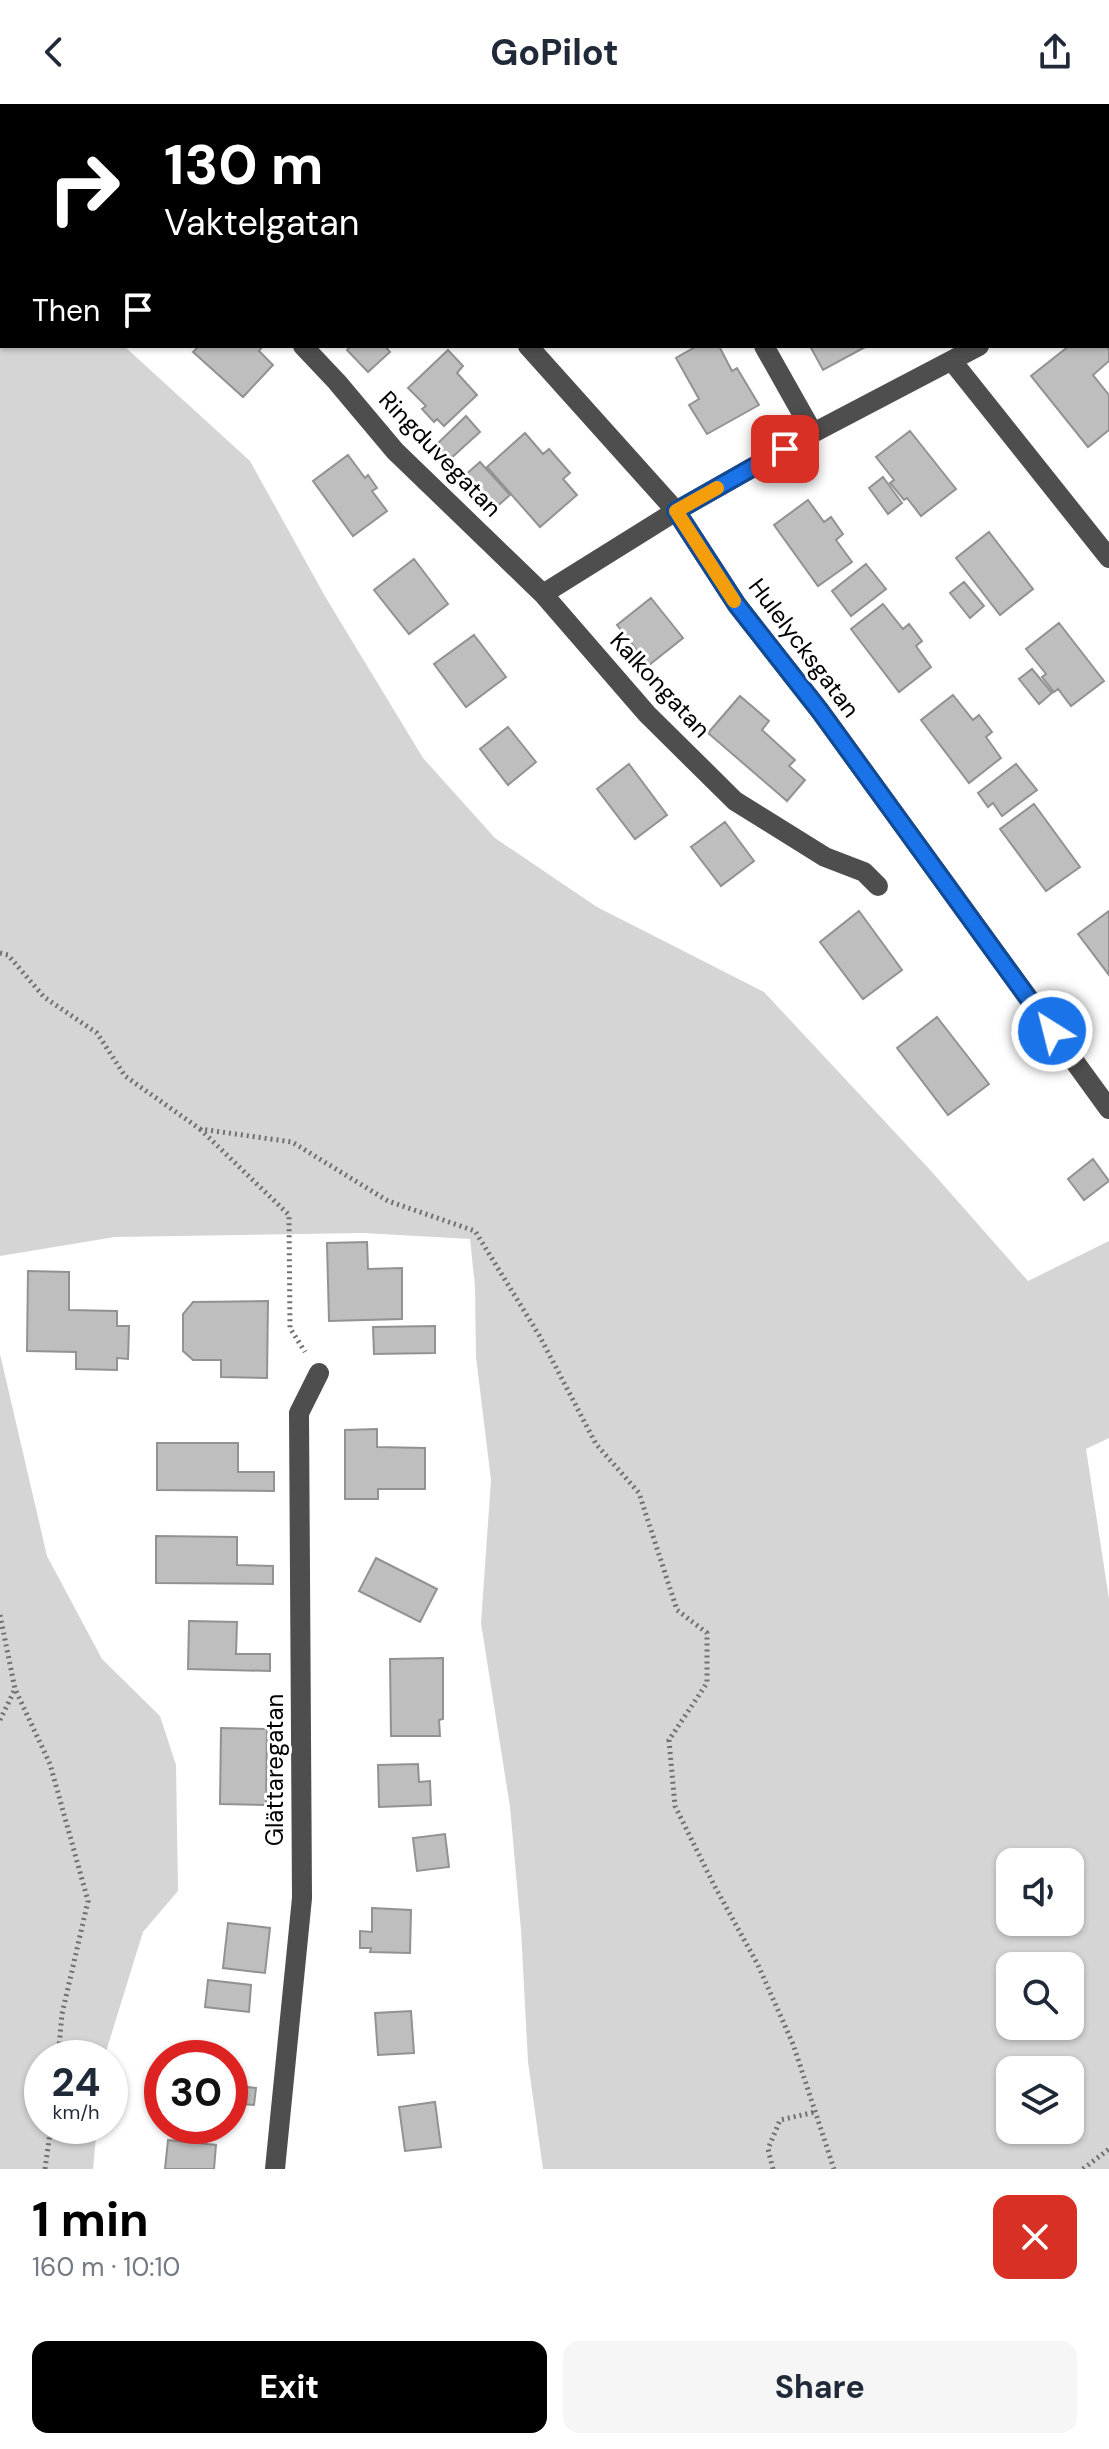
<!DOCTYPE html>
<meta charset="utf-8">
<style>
body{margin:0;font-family:"DM Sans",sans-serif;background:#f6f6f7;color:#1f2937;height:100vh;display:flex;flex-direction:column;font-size:30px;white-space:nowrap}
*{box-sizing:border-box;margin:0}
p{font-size:26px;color:#747a83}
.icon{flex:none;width:44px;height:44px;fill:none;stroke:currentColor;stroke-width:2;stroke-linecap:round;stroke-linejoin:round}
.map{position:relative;height:2065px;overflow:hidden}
.details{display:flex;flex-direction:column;background:#fff;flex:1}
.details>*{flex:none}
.top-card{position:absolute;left:0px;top:0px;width:1110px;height:244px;box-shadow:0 2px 6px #0004;background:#000;color:#fff;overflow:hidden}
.controls{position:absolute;left:996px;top:1744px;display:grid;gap:16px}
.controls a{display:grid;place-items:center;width:88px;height:88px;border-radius:16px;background:#fff;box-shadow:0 2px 6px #0004;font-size:40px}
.speed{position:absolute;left:24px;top:1936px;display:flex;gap:16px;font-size:40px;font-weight:700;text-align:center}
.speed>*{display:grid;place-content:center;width:104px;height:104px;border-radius:50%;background:#fff;box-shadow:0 2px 6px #0004;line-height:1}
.speed small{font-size:20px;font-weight:400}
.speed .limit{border:12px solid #d22;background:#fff;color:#111}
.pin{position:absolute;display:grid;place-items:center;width:68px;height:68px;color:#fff;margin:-34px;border-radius:16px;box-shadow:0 4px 12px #0006}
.me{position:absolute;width:88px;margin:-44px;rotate:324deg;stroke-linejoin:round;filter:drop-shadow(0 0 6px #0008)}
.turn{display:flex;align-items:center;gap:28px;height:168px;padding:0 32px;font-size:36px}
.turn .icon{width:104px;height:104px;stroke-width:2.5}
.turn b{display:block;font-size:56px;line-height:68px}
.then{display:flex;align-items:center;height:76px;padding:0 32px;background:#0003;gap:16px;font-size:30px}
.round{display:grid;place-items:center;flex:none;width:84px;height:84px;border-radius:16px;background:#f6f6f7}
.summary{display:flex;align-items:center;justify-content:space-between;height:136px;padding:0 32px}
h1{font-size:48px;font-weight:700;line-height:60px;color:#000}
.button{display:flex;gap:16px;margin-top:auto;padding:16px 32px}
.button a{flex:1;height:92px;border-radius:16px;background:#000;color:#fff;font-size:32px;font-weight:700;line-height:92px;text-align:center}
.button a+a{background:#f6f6f7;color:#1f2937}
header{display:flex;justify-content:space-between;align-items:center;height:104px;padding:0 32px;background:#fff;font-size:36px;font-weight:700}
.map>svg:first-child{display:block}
.green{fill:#d5d5d5;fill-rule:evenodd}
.building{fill:#bebebe;stroke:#929292;stroke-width:2}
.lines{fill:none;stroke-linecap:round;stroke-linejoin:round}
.path{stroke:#707070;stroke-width:5;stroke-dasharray:2 4;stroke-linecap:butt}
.minor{stroke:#4e4e4e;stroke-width:20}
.route-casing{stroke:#114b97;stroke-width:20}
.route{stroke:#1a73e8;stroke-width:14}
.slow{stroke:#f59e0b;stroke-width:14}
.labels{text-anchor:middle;stroke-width:6;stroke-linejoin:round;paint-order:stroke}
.street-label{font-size:24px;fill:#000;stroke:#fff}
</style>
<header><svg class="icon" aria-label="back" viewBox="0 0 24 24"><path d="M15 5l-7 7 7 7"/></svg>GoPilot<svg class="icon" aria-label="share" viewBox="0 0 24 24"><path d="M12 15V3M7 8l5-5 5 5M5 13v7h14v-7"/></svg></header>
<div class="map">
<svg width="1109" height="2065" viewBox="0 0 1109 2065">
<rect width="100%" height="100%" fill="#fff"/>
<path class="green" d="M0,123L2,242H124L250,357L326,494L423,654L495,734L597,803L764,888L932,1068L1028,1177L1109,1137V1334L1086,1345L1109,1495V2065H543L528,1958L521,1826L510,1703L481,1519L491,1376L476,1253L475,1182L470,1135L363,1129L115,1133L0,1152ZM1010,1758H1070V1818H1010ZM1010,1862H1070V1922H1010ZM1010,1966H1070V2026H1010Z
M0,1250L47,1452L102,1555L160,1612L176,1661L178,1787L143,1828L104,1954H42V2022H97L93,2065H0Z"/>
<path class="building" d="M121,0H152L153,2H118Z
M677,0H770L771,2H678Z
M1003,0H1057L1058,2H1004Z
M199,242H263L259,247L273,261L243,293L193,248Z
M351,242H385L390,248L368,268L347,246Z
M697,242H719L732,267L737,264L759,301L707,330L689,301L699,295L676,254Z
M810,242H867L823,266Z
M1069,242H1106L1109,246V257L1093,271L1109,291V326L1088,343L1031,272Z
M448,246L463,262L457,269L477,291L444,322L437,315L434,318L422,305L426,302L408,284Z
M466,312L480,328L449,356L436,341Z
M910,327L956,385L921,412L907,394L904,396L890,379L894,376L876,353Z
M525,329L543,350L549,345L570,369L563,375L577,391L540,423L487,363Z
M348,351L365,374L368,371L377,384L372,387L387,407L353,432L313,377Z
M480,358L510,391L493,406L463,373Z
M883,373L902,399L888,410L869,384Z
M808,396L824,418L831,413L843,430L836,436L852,458L818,482L774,421Z
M989,428L1033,485L1000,511L956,454Z
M414,455L448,500L409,530L374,486Z
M866,460L886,485L851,512L832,487Z
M964,478L984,502L970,514L950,489Z
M651,494L683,534L649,561L617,521Z
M883,500L903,525L909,520L922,537L916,542L931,563L899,588L851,525Z
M1059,519L1104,577L1071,602L1058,585L1054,588L1042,573L1046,570L1026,545Z
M474,531L506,573L466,603L434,560Z
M1032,565L1052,589L1039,600L1019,575Z
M953,591L973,616L979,611L992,628L986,633L1001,654L969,679L921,616Z
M740,592L769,617L762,626L795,656L789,662L805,676L787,697L708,629Z
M508,623L536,658L508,681L480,645Z
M629,660L667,711L635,735L597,685Z
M1016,660L1037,686L1002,712L993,699L988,703L978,689Z
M1034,700L1080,763L1046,787L1000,725Z
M725,718L754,757L721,782L691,743Z
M859,807L902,866L863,895L820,838Z
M1109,807V871L1078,830Z
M937,913L989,980L948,1011L897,944Z
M1093,1055L1109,1077L1084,1096L1068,1075Z
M367,1138L368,1165L402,1164V1215L329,1217L327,1139Z
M28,1167L69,1168V1206L117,1207V1222H129L128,1255L117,1254V1266L76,1265V1248L27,1247Z
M268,1197L267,1274L221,1273V1256H193L183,1247V1210L193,1198Z
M435,1222V1249L374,1250L373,1223Z
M377,1325V1343L425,1344V1385H378V1395H345V1326Z
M157,1339H238V1368H274V1387L157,1386Z
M156,1432L237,1433V1461L273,1462V1480L156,1479Z
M376,1454L437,1485L420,1518L359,1487Z
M189,1517L237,1518L236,1550H270V1567L188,1565Z
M443,1554V1615L439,1616L440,1632H391L390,1555Z
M221,1624L267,1625L266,1701L220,1700Z
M418,1660L419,1678L430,1677L431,1701L379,1703L378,1661Z
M445,1730L449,1763L417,1767L413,1734Z
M372,1804L411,1806L410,1849L370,1848L371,1844H360V1827L372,1828Z
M228,1819L270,1824L265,1869L223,1864Z
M208,1876L251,1881L249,1908L205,1903Z
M411,1907L414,1949L378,1951L375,1909Z
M176,1945L225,1949V1954H175Z
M230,1981L256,1984L254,2001L230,1999Z
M435,1998L441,2043L405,2047L399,2003Z
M168,2036L216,2041L214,2065H165Z"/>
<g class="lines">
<path class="path" d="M468,2V0
M0,849L8,851L44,893L97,929L125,972L200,1025L292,1038L388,1097L475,1127L539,1231L596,1340L639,1389L677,1506L707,1529V1579L669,1636L675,1702L714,1781L758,1861L793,1940L834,2065
M200,1025L289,1111L290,1224L305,1248
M0,1511L15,1585L50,1660L88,1797L62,1910L58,1954
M0,1616L15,1585
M45,2065L51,2022
M773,2065L768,2045L780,2016L815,2008
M1083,2065L1109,2045"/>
<path class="minor" d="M75,0L76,2
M291,0L293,2
M958,0L959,2
M303,242L337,278L395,347L543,490
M528,242L676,407L737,501L820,607L1109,1005
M764,242L813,329
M952,257L1109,454
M878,782L864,768L825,753L735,697L647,610L543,490L676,407L813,329L979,242
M275,2065L302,1794L299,1309L319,1269"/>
</g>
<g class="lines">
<defs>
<path id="route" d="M785,345L676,407L737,501L820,607L1052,927"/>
</defs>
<use href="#route" class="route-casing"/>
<use href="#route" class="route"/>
<path class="slow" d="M717,384L676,407L734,497"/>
</g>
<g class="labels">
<g class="street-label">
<text transform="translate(440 350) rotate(46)" y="8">Ringduvegatan</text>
<text transform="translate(804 544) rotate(53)" y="8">Hulelycksgatan</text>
<text transform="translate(660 581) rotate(47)" y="8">Kalkongatan</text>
<text transform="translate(275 1666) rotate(-90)" y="8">Glättaregatan</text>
</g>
</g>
</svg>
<div class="controls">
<a><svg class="icon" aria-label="sound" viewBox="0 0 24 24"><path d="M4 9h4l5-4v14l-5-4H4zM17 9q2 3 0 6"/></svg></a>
<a><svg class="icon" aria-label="search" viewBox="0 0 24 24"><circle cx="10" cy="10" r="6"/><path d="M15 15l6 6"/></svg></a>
<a><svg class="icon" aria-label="layers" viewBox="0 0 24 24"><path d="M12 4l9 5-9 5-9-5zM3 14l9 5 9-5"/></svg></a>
</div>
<div class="speed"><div>24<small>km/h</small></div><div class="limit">30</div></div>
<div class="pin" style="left:785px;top:345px;background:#d93025"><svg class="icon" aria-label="arrive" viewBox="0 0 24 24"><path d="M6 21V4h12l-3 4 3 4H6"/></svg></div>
<svg class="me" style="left:1052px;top:927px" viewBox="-20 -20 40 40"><circle r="17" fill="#1a73e8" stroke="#fff" stroke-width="3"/><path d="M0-11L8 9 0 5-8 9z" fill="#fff"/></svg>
<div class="top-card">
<div class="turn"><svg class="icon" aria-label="right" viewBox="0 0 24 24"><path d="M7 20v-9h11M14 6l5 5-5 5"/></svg><div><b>130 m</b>Vaktelgatan</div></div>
<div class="then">Then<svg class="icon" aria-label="arrive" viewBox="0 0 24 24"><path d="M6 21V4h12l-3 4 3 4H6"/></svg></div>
</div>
</div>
<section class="details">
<div class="summary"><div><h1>1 min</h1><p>160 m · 10:10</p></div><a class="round" style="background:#d93025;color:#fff"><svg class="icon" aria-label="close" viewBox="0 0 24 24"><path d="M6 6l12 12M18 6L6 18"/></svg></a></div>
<div class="button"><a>Exit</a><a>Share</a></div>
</section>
